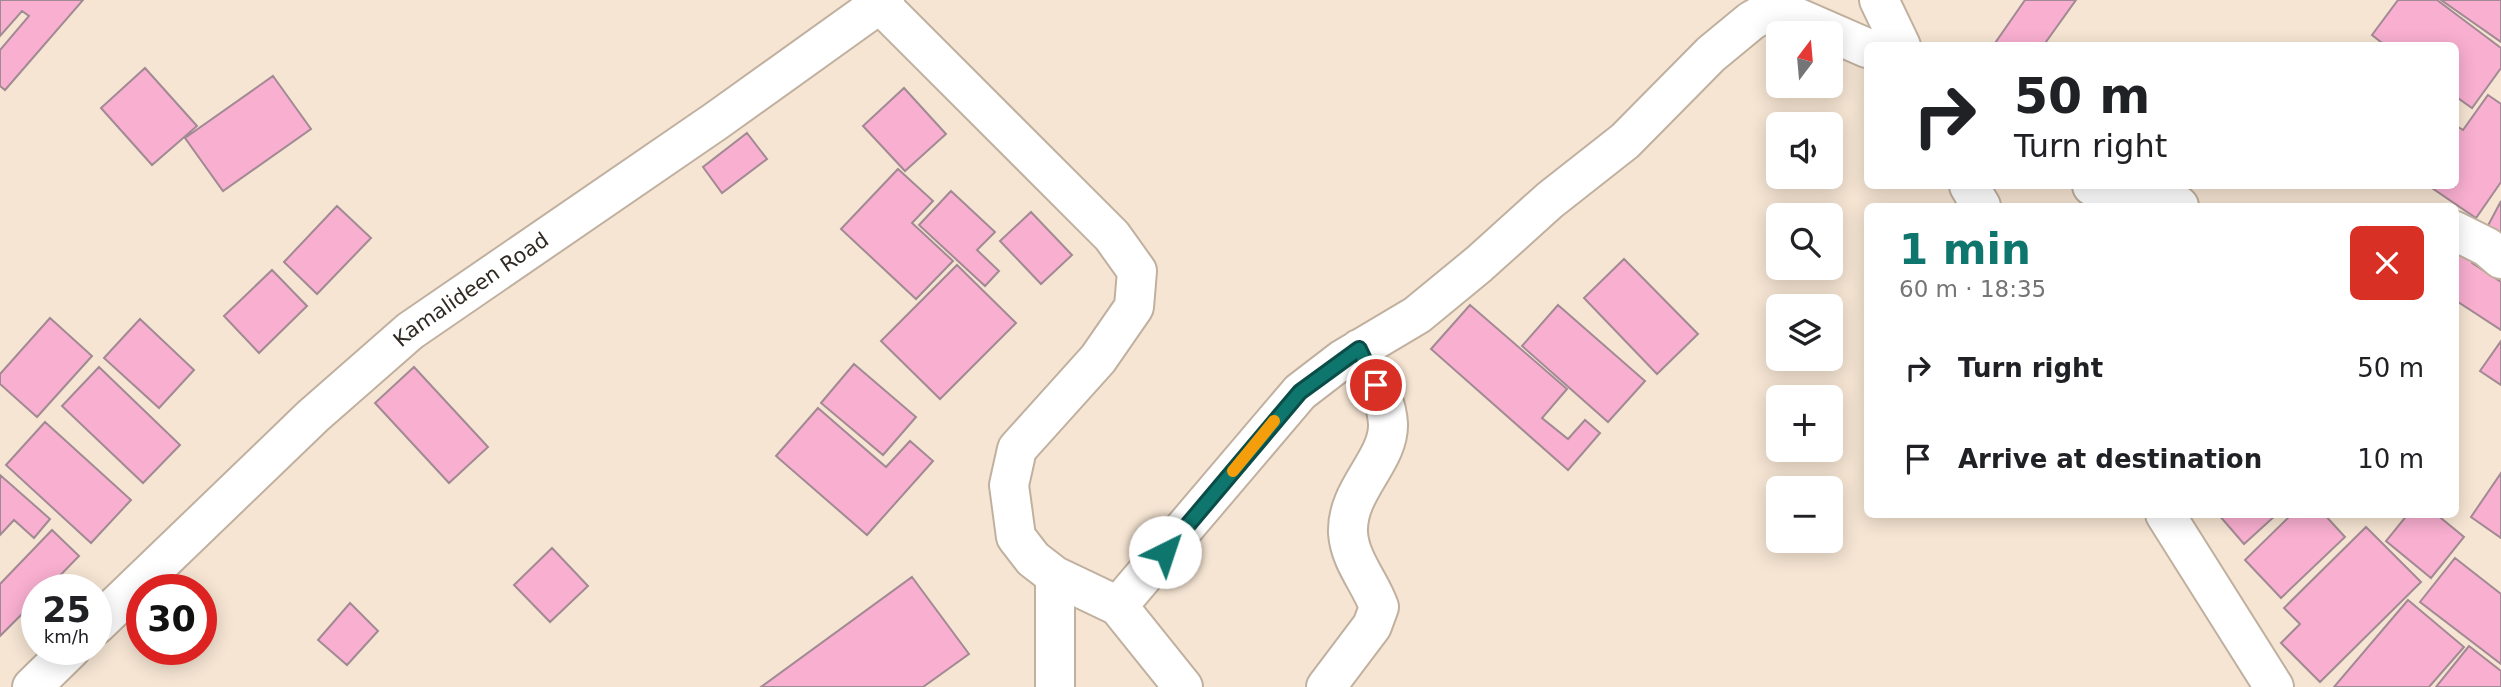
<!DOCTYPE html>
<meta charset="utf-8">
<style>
body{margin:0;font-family:"DejaVu Sans",sans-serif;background:#f2f2f2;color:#202124;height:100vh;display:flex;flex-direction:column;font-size:26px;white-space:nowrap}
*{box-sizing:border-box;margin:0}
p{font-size:23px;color:#757577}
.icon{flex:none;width:38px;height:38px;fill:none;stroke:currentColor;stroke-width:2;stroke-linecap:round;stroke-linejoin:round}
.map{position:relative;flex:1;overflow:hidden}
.sheet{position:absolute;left:1864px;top:203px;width:595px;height:315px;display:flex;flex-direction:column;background:#fff;border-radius:10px;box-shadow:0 4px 18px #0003}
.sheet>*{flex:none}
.guide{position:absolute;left:1864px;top:42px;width:595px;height:147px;border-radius:10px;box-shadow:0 4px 18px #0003;background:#fff;color:#202124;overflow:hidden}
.needle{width:46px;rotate:16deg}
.buttons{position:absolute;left:1766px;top:21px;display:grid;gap:14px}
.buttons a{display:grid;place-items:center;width:77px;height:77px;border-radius:10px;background:#fff;box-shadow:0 4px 18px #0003;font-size:35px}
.speed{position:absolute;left:21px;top:574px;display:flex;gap:14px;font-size:35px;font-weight:700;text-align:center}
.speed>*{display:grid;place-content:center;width:91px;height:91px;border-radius:50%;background:#fff;box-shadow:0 4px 18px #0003;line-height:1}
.speed small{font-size:18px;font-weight:400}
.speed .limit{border:10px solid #d22;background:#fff;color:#111}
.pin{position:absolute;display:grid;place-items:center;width:60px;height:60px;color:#fff;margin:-30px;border:4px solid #fff;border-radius:50%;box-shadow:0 2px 7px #0007}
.me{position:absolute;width:77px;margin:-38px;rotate:41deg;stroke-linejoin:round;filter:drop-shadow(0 0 5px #0008)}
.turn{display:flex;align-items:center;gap:24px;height:147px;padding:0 35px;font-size:32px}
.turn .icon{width:91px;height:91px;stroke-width:2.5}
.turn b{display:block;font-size:49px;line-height:60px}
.round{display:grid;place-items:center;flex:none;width:74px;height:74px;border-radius:10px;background:#f2f2f2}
.summary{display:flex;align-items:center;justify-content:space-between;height:119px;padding:0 35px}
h1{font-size:42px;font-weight:800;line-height:52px;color:#0f766e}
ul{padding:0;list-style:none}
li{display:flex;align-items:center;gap:21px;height:91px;padding:0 35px}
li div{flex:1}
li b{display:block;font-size:26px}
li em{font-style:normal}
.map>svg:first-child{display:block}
.building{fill:#f9afd0;stroke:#a18a93;stroke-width:2}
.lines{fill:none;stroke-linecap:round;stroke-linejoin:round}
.street-casing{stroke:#c0b09f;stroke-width:42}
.secondary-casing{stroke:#c0b09f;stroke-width:42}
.street{stroke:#fff;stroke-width:38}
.secondary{stroke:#fff;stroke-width:38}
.route-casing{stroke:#0a4d48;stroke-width:18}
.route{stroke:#0f766e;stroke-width:12}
.slow{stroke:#f59e0b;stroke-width:12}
.labels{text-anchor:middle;stroke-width:7;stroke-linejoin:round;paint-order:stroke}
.street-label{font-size:21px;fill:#302a23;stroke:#fef4e9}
</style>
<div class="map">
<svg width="2501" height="687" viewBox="0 0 2501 687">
<rect width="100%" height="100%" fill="#f6e5d3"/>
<path class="building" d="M0,0H83L5,90L0,86V50L29,16L22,11L0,36Z
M2025,0H2076L2043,46H1993Z
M2398,0H2437L2501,48V68L2472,108L2455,96V46H2386L2372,35Z
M2441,0H2501V42Z
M145,68L197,126L152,165L101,108Z
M273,76L311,129L223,191L185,138Z
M904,88L946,134L905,171L863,126Z
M2488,95L2501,104V182L2476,218L2429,186H2455V125L2463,130Z
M747,133L767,159L722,193L703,167Z
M898,169L933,201L912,223L953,261L916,299L841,229Z
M951,191L995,232L977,250L999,271L985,286L919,225Z
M2501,201V242L2484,233Z
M337,206L371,238L317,294L284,262Z
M1031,212L1072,255L1041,284L1000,241Z
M2455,245L2469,248L2472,263L2501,282V330L2455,300Z
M1624,259L1698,334L1657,374L1584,298Z
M957,265L1016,323L940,399L881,341Z
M272,270L307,306L259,353L224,316Z
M1470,305L1567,389L1542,418L1568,439L1585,420L1600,433L1568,470L1431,349Z
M1558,305L1645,381L1608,422L1522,346Z
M50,318L92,356L37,417L0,384V374Z
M140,319L194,370L159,408L104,358Z
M2501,341V385L2480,371Z
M854,364L916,417L883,455L821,403Z
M99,367L180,445L143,483L62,406Z
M414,367L488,447L449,483L375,403Z
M818,408L886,467L910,441L933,461L867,535L776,456Z
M45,422L131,500L91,543L6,465Z
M2501,473V538L2471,517Z
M0,475L50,519L34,538L14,520L0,535Z
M2218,514H2277L2244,544Z
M2292,514H2324L2345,537L2281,598L2245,560Z
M2408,514H2436L2464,537L2431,578L2386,541Z
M2366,527L2421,582L2320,682L2281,643L2300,624L2284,608Z
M52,530L79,556L46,590H37V599L0,636V584Z
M552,548L588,586L550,622L514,585Z
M2455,558L2501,594V664L2420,602Z
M912,577L969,654L923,687H761Z
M2408,600L2464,647L2429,687H2334Z
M350,603L378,631L347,665L318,640Z
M2469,646L2501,671V687H2436Z"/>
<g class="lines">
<defs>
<path id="street" d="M876,0L1112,236L1137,271L1134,307L1098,359L1017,449L1009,485L1016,537L1033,559L1055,576L1118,606L1183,687
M1879,0L1901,46
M1969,186L1981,206
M2092,186L2121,195L2179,206
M2455,231L2487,247L2501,259
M2165,514L2274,687
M1055,576V687
M1118,606L1300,392L1343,359L1417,315L1479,264L1550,200L1625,141L1711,54L1751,21L1768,11L1787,13L1867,48
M1326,687L1372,626L1379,607C1370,582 1350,561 1348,533C1346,490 1389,461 1388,424C1387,398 1370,372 1359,349"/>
<g id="secondary">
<path id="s1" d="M96,625L313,416L410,331L716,121L885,0"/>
<path d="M32,687L71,649"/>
</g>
</defs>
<use href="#street" class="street-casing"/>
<use href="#secondary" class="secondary-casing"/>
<use href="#street" class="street"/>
<use href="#secondary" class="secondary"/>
</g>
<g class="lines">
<defs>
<path id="route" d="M1165,552L1300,392L1359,349L1376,385"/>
</defs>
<use href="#route" class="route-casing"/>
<use href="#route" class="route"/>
<path class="slow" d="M1233,471L1274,421"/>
</g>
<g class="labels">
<g class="street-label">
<text dy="7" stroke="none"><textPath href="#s1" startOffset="504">Kamalideen Road</textPath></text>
</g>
</g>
</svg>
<div class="buttons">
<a><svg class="needle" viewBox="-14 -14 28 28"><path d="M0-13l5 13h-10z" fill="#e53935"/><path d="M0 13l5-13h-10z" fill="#757577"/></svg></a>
<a><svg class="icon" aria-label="sound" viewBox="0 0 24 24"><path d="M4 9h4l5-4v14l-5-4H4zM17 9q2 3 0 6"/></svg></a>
<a><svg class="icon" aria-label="search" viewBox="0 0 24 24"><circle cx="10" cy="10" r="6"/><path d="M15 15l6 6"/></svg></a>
<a><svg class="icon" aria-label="layers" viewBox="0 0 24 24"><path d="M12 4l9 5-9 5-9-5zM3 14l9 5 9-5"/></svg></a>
<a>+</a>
<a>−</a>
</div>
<div class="speed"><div>25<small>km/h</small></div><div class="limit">30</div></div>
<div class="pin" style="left:1376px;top:385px;background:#d93025"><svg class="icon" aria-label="arrive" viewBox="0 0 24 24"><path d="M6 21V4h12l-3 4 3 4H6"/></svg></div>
<svg class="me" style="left:1165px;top:552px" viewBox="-20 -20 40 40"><circle r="19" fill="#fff"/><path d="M0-13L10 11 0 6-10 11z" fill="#0f766e"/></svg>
<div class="guide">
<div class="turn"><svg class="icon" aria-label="right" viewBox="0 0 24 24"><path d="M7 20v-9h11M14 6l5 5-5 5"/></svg><div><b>50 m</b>Turn right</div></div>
</div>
<section class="sheet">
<div class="summary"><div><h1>1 min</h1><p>60 m · 18:35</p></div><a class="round" style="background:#d93025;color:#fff"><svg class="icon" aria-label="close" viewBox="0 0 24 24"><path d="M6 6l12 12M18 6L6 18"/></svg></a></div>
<ul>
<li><svg class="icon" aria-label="right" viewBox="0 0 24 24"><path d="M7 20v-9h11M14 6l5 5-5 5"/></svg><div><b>Turn right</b></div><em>50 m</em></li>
<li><svg class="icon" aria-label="arrive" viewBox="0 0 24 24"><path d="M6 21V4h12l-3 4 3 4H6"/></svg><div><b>Arrive at destination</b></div><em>10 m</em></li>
</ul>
</section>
</div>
